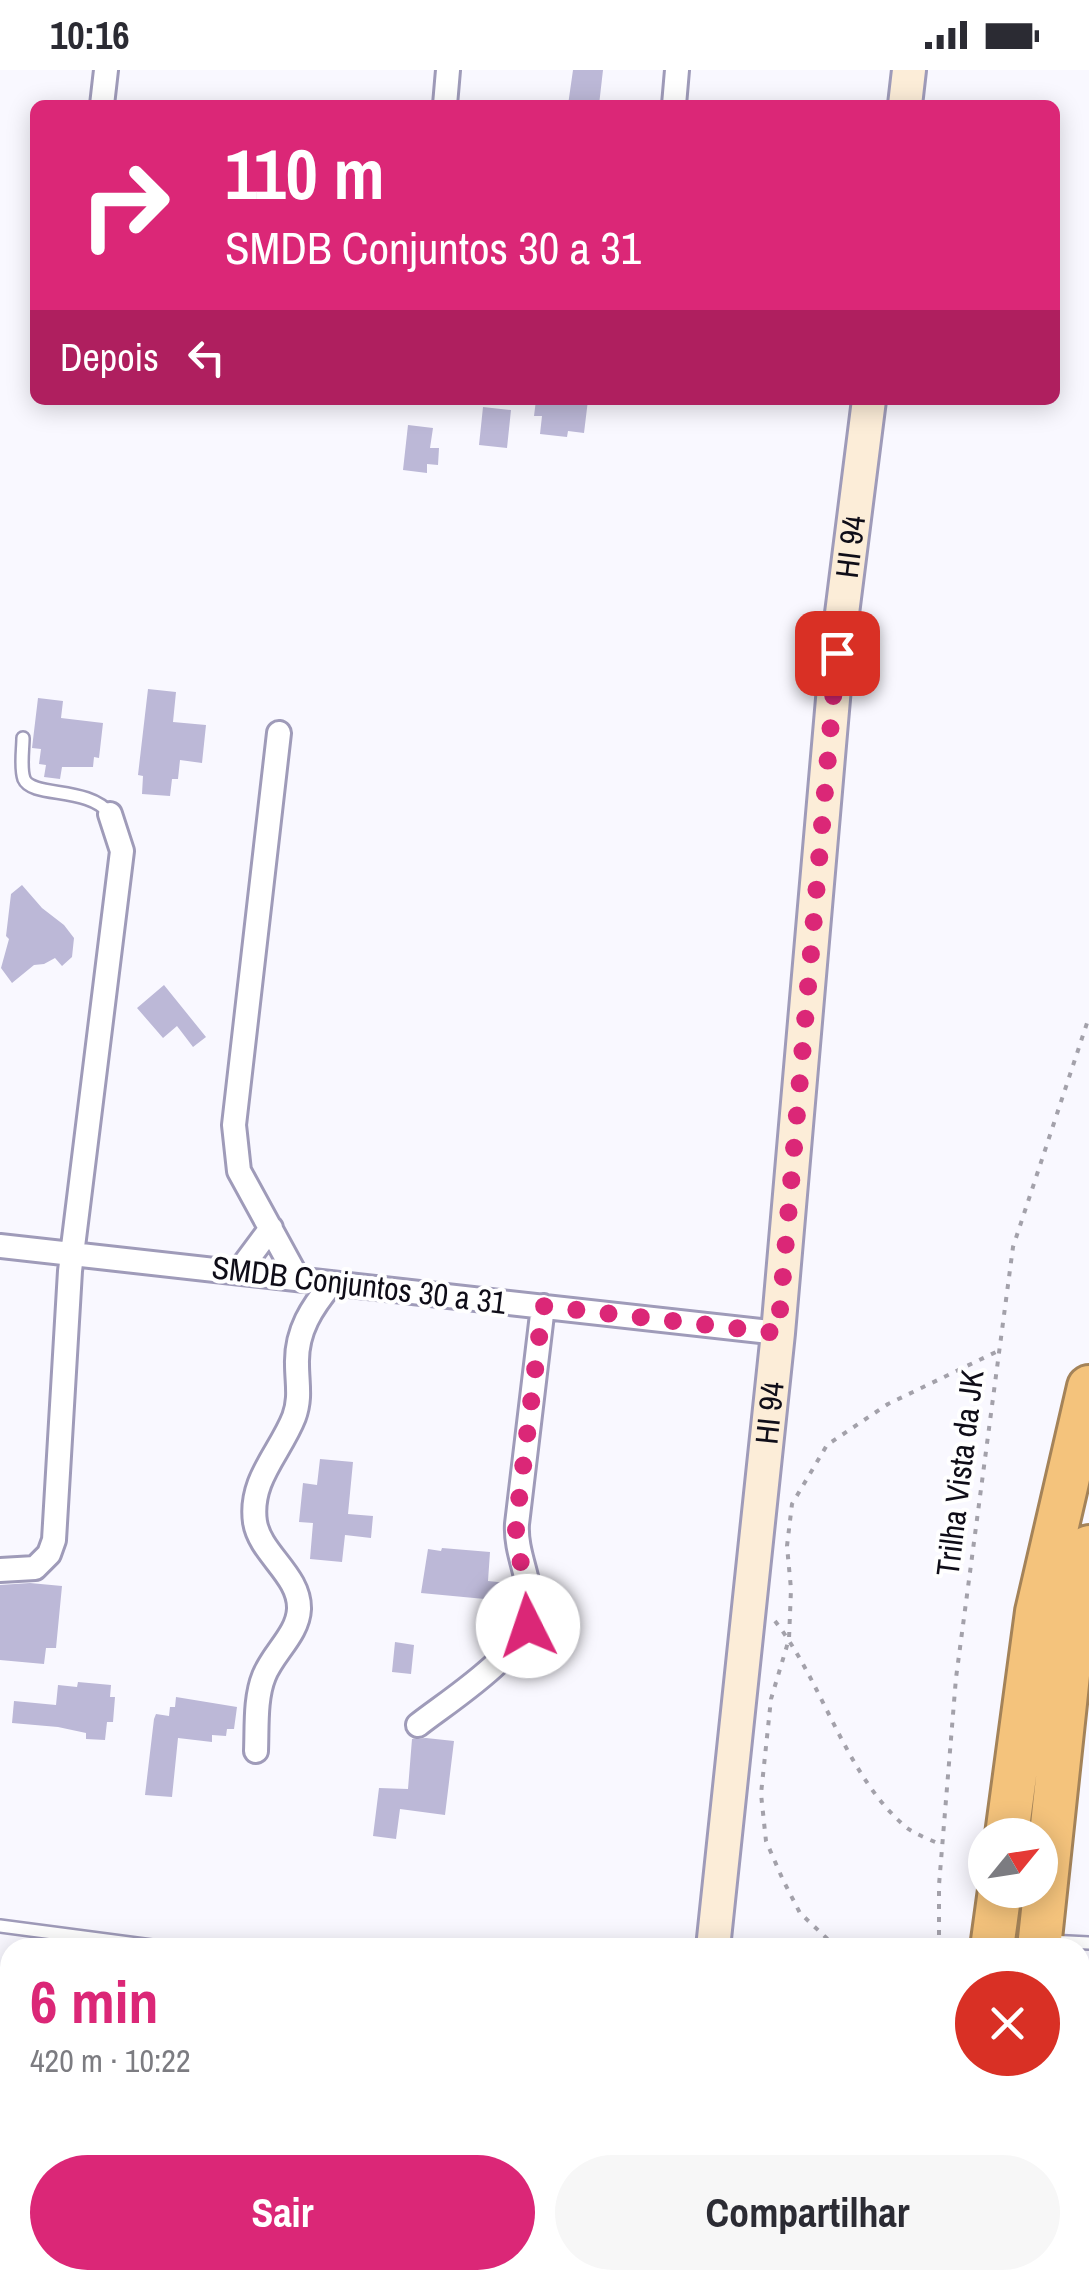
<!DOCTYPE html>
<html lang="pt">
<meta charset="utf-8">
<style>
body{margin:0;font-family:"Archivo Narrow",sans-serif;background:#f7f7f7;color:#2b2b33;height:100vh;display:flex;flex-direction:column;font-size:38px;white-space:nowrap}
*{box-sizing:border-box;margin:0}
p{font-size:32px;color:#7c7c81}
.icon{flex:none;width:55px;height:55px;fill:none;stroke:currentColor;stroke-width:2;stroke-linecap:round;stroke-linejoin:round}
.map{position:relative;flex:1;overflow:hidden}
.sheet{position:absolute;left:0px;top:1868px;width:1090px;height:352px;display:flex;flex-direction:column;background:#fff;border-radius:30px 30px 0 0;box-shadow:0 5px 25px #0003}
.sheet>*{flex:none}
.top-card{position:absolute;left:30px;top:30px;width:1030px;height:305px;border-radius:15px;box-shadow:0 5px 25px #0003;background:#db2777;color:#fff;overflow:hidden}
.needle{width:65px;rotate:60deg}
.fabs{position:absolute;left:968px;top:1748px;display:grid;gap:20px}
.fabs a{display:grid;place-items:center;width:90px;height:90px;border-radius:50%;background:#fff;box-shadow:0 5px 25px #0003;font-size:50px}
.pin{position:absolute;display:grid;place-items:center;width:85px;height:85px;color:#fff;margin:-42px;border-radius:20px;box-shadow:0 5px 15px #0006}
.me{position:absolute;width:110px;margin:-55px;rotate:356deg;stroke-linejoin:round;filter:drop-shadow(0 0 8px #0008)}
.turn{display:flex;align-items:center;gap:35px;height:210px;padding:0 30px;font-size:45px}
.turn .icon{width:130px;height:130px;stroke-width:2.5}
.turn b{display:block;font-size:70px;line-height:85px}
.then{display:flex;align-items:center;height:95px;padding:0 30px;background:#0003;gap:20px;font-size:38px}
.round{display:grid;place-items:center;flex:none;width:105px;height:105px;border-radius:52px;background:#f7f7f7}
.overview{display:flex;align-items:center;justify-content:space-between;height:170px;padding:0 30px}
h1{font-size:60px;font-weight:800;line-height:75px;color:#db2777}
.primary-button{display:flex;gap:20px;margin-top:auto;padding:20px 30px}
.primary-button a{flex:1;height:115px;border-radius:60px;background:#db2777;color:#fff;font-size:40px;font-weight:800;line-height:115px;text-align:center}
.primary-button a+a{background:#f7f7f7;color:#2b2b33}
.status{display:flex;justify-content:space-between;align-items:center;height:70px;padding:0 50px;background:#fff;direction:ltr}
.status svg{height:28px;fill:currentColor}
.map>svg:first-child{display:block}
.building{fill:#bcb8d7}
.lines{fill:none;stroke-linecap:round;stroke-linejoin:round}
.lane-casing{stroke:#9f9bb9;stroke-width:16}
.street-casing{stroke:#9f9bb9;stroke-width:28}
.secondary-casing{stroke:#9f9bb9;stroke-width:38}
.highway-casing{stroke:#a48359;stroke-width:48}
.path{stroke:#a3a1aa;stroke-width:4;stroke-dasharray:5 8;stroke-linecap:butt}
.lane{stroke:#fff;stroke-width:11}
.street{stroke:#fff;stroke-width:22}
.secondary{stroke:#fcedd8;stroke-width:32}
.highway{stroke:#f4c37c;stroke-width:42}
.route{stroke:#db2777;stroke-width:18;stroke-dasharray:0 32.4}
.labels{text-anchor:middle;stroke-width:8;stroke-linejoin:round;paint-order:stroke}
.street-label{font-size:32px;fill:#0f0d18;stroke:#fff}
</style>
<div class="status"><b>10:16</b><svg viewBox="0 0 49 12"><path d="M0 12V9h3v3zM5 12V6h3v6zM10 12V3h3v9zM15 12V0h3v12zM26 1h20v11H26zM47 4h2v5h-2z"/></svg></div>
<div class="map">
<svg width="1089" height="2219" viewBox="0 0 1089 2219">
<rect width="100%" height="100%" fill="#f9f8ff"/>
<path class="building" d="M573,0H603L599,35H568Z
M536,330H588L584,363L568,361L567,367L540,364L542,346H534Z
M483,337L511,340L507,378L479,375Z
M408,355L433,358L430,378H439L438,395L427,394V403L403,400Z
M148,619L176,622L173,652L206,655L202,693L180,690L178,709H172L170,726L142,724L143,706L138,705Z
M38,628L63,631L61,648L103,653L99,688L94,687L93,697H62L60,709L44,707L46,695L39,694L41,679L32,678Z
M22,815L42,838L64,855L74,868L72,887L62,896L55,888L44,894L34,895L12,913L1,898L9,869L6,866L11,824Z
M164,915L206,967L193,977L177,956L163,968L137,938Z
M320,1389L353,1392L348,1444L373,1446L371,1468L345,1465L342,1492L310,1489L313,1453L299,1452L303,1413L317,1415Z
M442,1478L490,1482L488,1511L507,1513L506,1531L421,1523L428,1479L441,1481Z
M30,1513L62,1516L56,1578H46L44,1594L0,1590V1515Z
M395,1572L414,1575L411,1604L392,1602Z
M78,1612L111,1615L110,1627H115L113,1652H107L105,1670L86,1669V1663L58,1657L12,1653L14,1631L56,1635L58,1615L77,1617Z
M176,1627L237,1637L234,1659H227L226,1666L212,1665V1672L178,1668L172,1727L145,1725L154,1649L156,1644L169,1646L170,1637H175Z
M426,1668L454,1671L445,1745L400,1739L396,1769L373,1766L379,1718L408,1719L412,1669Z"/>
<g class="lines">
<defs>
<path id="lane" d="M23,668C23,679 20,698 24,709C32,728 89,716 110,744
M0,1856L167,1878
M1048,1871L1089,1873"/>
<path id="street" d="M102,35L106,0
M445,35L448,0
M674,35L677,0
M279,663L234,1055L239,1101L298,1209
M0,1176L778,1263
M239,1201L271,1158
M0,1500L35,1498L49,1484L54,1470L70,1201L122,781L110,744
M418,1655C451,1629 528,1582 530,1539C532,1511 515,1483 517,1454L543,1236
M256,1681C257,1657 255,1628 264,1606C273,1583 298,1564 299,1539C300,1505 260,1484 255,1452C249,1410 280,1383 294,1347C301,1328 297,1313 297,1294C296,1261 312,1237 332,1213"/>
<g id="secondary">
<path d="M905,35L909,0"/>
<path id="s1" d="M713,1878L778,1263L837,583L869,330"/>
<path d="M677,2219L678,2210"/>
</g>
<path id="highway" d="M1007,1765L1037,1542L1089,1317
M992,1878L1000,1820
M1039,1878L1077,1520L1089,1477
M957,2219L958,2210
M1002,2219L1003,2210"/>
</defs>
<use href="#lane" class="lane-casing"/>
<use href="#street" class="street-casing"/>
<use href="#secondary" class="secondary-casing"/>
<use href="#highway" class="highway-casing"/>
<path class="path" d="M775,1551C824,1614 845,1706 907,1758C917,1765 931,1770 942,1775
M837,1878L800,1843L783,1810L766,1771L761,1724L771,1629L789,1569L791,1519L787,1476L792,1434L827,1375L888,1334L998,1281
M939,1878V1815L956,1608L1013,1177L1089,947"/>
<use href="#lane" class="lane"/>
<use href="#street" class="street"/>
<use href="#secondary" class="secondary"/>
<use href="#highway" class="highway"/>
</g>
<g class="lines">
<path class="route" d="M528,1556C533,1520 515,1489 516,1454L543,1236L778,1263L837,583"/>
</g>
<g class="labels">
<g class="street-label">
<text dy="11" stroke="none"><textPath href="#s1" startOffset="1408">HI 94</textPath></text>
<text transform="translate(359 1215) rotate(7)" y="11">SMDB Conjuntos 30 a 31</text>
<text dy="11" stroke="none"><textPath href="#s1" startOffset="538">HI 94</textPath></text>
<text transform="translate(960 1403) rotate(-83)" y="11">Trilha Vista da JK</text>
</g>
</g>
</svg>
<div class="fabs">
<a><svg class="needle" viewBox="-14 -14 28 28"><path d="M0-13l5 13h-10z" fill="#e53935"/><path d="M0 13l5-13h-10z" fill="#7c7c81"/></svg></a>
</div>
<div class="pin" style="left:837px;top:583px;background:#d93025"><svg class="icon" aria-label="arrive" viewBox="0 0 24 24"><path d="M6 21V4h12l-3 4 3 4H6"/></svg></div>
<svg class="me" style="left:528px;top:1556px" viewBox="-20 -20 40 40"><circle r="19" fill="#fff"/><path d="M0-13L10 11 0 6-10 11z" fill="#db2777"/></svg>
<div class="top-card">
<div class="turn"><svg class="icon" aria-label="right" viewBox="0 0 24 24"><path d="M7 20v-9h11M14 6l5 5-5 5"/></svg><div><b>110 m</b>SMDB Conjuntos 30 a 31</div></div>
<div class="then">Depois<svg class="icon" aria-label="left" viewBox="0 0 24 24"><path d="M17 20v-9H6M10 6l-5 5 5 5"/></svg></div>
</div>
<section class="sheet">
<div class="overview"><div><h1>6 min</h1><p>420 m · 10:22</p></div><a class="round" style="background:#d93025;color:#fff"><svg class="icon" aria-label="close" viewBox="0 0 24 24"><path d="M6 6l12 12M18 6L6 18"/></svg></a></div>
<div class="primary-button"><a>Sair</a><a>Compartilhar</a></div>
</section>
</div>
